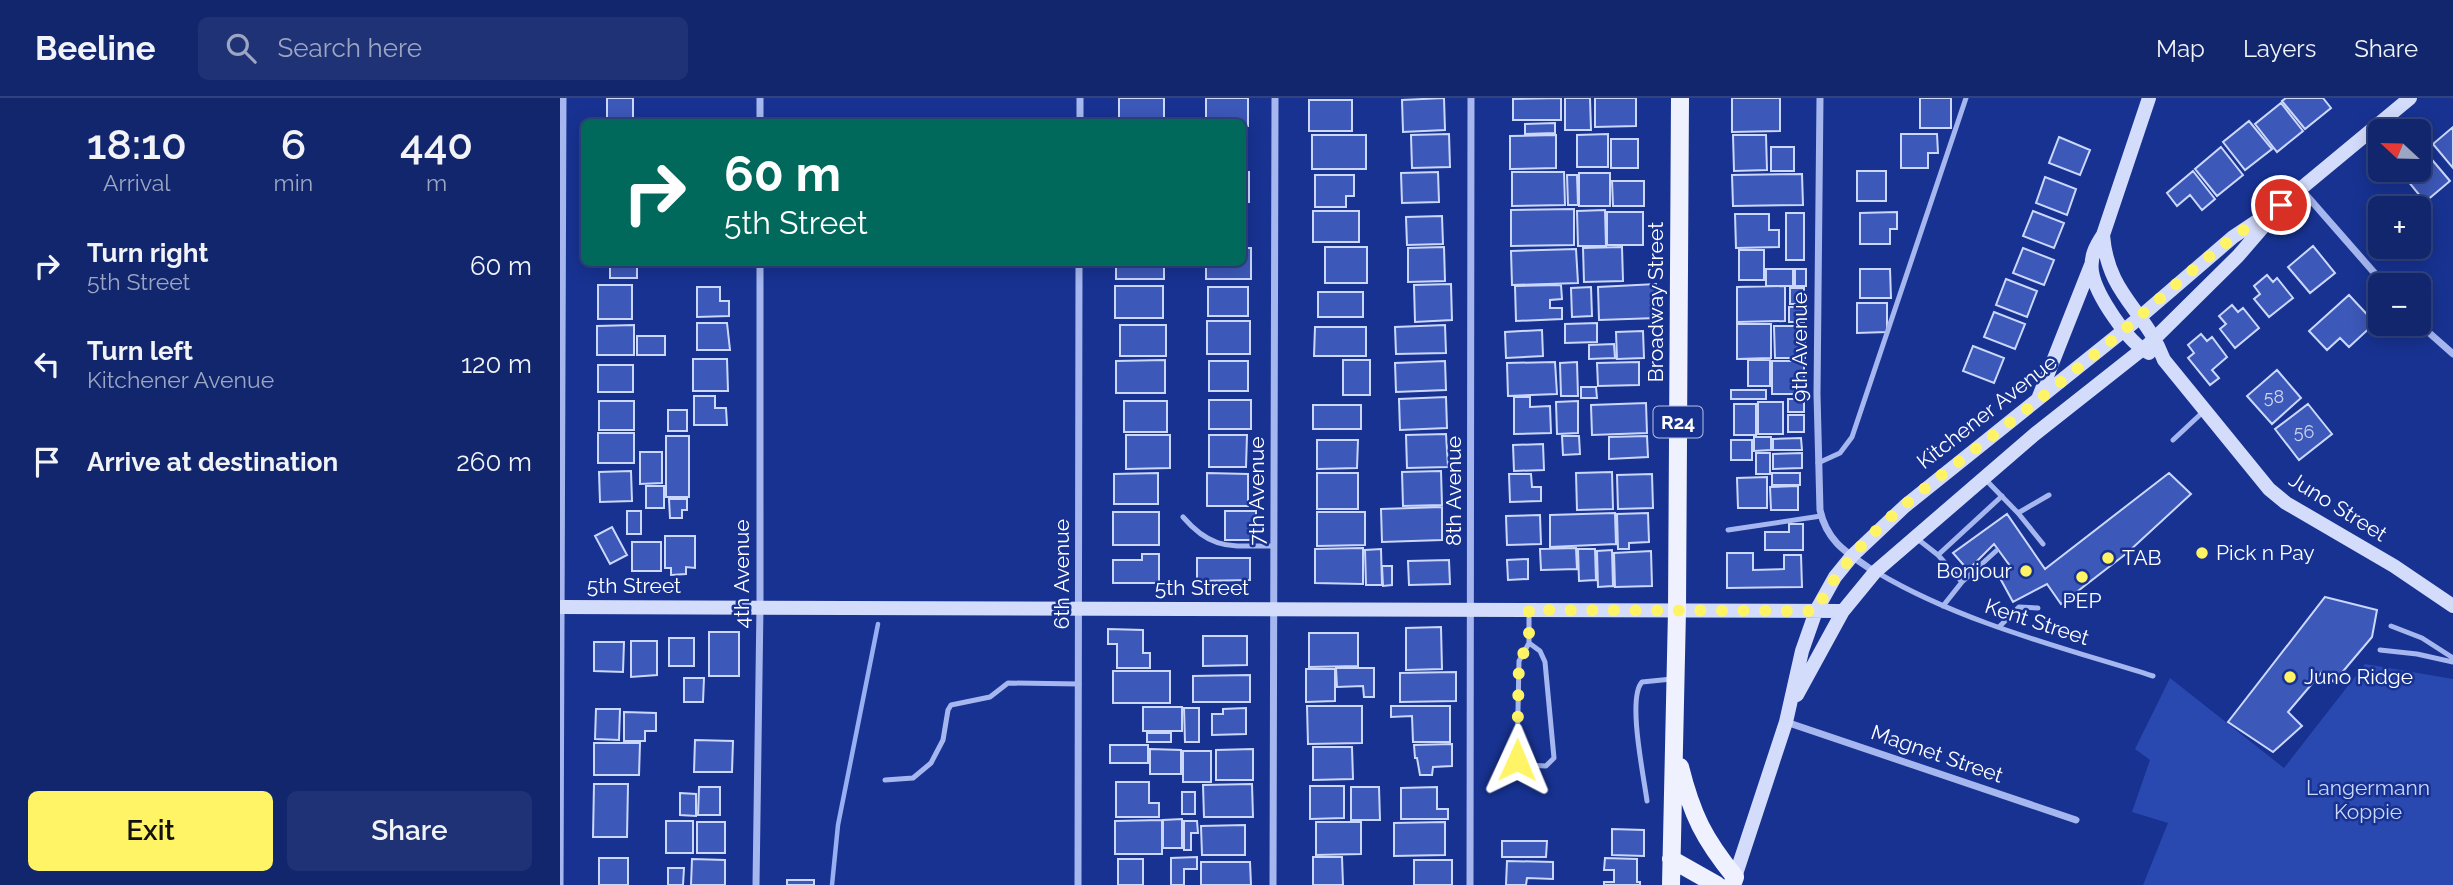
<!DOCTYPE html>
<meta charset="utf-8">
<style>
body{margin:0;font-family:Raleway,sans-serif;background:#1e3275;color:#f1f3f6;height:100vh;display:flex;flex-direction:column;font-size:26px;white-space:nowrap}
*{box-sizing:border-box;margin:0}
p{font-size:23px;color:#9ca5c2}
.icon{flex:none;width:38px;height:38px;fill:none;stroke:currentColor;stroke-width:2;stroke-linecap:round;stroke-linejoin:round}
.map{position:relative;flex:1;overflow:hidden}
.details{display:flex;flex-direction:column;background:#11266d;width:560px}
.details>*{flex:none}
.top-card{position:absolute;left:21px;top:21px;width:665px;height:147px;border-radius:10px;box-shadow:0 4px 18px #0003,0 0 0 2px #304380;background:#00695c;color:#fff;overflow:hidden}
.needle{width:46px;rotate:292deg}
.fabs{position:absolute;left:1808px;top:21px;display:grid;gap:14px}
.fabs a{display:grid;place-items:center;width:63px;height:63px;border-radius:10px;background:#11266d;box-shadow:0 4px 18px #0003,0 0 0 2px #304380;font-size:35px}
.pin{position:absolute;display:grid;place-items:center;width:60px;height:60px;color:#fff;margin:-30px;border:4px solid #fff;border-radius:50%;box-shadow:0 2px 7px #0007}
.me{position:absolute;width:77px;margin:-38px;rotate:1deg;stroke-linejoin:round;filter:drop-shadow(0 0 5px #0008)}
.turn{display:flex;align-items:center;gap:24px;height:147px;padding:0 28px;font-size:32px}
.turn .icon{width:91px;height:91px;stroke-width:2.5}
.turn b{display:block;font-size:49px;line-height:60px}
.eta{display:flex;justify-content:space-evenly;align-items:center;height:119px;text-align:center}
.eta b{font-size:42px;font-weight:600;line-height:49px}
.button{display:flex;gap:14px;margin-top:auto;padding:14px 28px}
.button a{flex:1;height:80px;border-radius:10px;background:#fff465;color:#111;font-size:28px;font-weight:600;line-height:80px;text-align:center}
.button a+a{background:#1e3275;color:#f1f3f6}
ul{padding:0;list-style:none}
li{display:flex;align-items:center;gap:21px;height:98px;padding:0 28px}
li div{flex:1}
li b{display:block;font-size:26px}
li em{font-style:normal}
header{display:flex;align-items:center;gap:42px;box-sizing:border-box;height:98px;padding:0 35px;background:#11266d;border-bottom:2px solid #304380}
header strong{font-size:33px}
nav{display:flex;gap:38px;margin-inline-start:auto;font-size:24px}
.search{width:490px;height:63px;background:#1e3275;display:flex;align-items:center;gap:18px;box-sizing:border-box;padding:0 24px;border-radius:10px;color:#9ca5c2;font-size:26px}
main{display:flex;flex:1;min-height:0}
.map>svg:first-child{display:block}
.green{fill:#2a49b0}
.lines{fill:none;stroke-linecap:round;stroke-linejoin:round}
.stream{stroke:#98aff2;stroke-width:4.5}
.building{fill:#3c58b8;stroke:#ccd8fb;stroke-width:2}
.lane{stroke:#a6b7f0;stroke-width:5}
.street{stroke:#a6b7f0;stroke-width:7}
.secondary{stroke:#d4dcfb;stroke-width:14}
.primary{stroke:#eff1ff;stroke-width:18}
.route{stroke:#fff465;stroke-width:12;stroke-dasharray:0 21.6}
.poi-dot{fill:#fff465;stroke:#173291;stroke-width:2.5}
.labels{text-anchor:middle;stroke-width:5;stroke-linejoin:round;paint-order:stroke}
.number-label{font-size:18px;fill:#ced5ed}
.shield{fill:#173291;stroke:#b9c2de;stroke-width:2}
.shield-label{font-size:19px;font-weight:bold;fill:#fff}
.street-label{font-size:21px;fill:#fff;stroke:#173291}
.poi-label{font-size:21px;fill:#fff;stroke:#173291;text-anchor:start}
.park-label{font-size:21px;fill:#ccd8fb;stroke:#173291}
</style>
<header>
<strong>Beeline</strong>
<div class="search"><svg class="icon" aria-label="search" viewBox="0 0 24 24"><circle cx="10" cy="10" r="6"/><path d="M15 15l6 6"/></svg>Search here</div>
<nav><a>Map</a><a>Layers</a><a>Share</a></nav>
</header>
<main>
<section class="details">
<div class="eta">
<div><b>18:10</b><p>Arrival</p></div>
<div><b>6</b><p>min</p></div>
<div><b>440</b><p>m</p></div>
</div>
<ul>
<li><svg class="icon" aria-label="right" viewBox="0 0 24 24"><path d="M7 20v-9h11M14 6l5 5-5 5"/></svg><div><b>Turn right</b><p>5th Street</p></div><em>60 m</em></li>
<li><svg class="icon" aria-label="left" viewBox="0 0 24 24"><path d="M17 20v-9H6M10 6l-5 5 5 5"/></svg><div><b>Turn left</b><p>Kitchener Avenue</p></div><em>120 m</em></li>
<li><svg class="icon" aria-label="arrive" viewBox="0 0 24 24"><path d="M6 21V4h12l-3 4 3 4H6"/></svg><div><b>Arrive at destination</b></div><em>260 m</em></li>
</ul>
<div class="button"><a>Exit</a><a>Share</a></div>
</section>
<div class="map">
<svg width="1893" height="787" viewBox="0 0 1893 787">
<rect width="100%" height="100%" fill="#173291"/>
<path class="green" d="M1805,566L1893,581V787H1583L1608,725L1572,714L1590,662L1575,651L1610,580L1724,670Z"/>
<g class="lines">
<path class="stream" d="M272,787L278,727L318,526"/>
</g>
<path class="building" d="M47,0H73V24H47Z
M559,0H604V24H559Z
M646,0H688V28H682V24H646Z
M884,0L885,32L843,34L842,2Z
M1001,0V22H953V1Z
M1005,0H1030L1031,32H1005Z
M1035,0H1076V28L1035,29Z
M1172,0H1220V33L1172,34Z
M1360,0H1391V30H1360Z
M1726,0H1763L1771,10L1745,31L1722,3Z
M749,2H792V33H749Z
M1721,5L1743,33L1717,54L1695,26Z
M1689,23L1712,51L1685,72L1663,44Z
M995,25V35L965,36V26Z
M1893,29V70L1873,46Z
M889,36L890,69L852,70L851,37Z
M1048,36V69H1017V37Z
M1341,36H1377L1378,55H1368V70H1341Z
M752,37H806V71H752Z
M996,37V70L950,71V38Z
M1173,37H1206L1207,72L1174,73Z
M1499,39L1530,52L1520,77L1489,65Z
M1051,41H1078V70H1051Z
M1211,49H1234V73H1211Z
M1661,49L1683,77L1657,98L1635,71Z
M1868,57L1890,83L1865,104L1843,77L1850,72H1858V64Z
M1297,73H1326V103H1297Z
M1633,73L1655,101L1642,112L1630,97L1617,108L1607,95Z
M682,74H689V104H682Z
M878,74L879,104L842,105L841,75Z
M952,74H1004L1005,107L952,108Z
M1019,75H1050V108H1019Z
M1242,76L1243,107L1173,108L1172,77Z
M755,77H794V98H786V109H755Z
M1007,77H1017L1018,107H1008Z
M1485,79L1516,91L1507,117L1476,105Z
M1052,83H1084V108H1053Z
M687,110V141H682V111Z
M1014,111V147L951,148V112Z
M1045,112L1046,148H1018L1017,113Z
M753,113H799V144H753Z
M1473,113L1504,125L1494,150L1463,138Z
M1047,114H1083V147H1047Z
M1337,114V131H1330V146H1300V115Z
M1226,115H1244V162H1226Z
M1175,116H1209V132H1219V149L1176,150Z
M882,118L883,146L847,147L846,119Z
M1753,148L1775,175L1750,195L1728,169Z
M765,149H807V185H765Z
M884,149L885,183L848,184V150Z
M1062,149L1063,183L1024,184L1023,150Z
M682,150H691V181H646V164H682Z
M1463,150L1494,162L1484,187L1453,175Z
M1016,151L1018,185L952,187L951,153Z
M1179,152H1204V182H1179Z
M50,164H77V180H50Z
M556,164H604V181H556Z
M1206,171H1233V188H1206Z
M1235,171H1246V188H1235Z
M1300,171H1330L1331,200H1300Z
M1707,177L1713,184L1717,180L1733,200L1709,219L1694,201L1700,196L1694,188Z
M1446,181L1477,193L1467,219L1436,207Z
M891,186L892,222L855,224L854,187Z
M1096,186L1097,220L1039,222L1038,189Z
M38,187H72V221H38Z
M1001,187L1002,201L990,202V210H1002V221L956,223L955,188Z
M555,188H603V220H555Z
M1225,188V223L1177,224V189Z
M137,189H160V203H169V218L137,219Z
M648,189H688V218H648Z
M1031,189L1032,218L1012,219L1011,190Z
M1230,190H1244V206H1230Z
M758,194H803V219H758Z
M1789,197L1815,225L1789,249L1780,240L1767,252L1749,233Z
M1297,205H1327V234L1297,235Z
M1672,207L1678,214L1683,210L1699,230L1675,250L1660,231L1666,226L1659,218Z
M1229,209H1244V224H1229Z
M1434,214L1465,226L1455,251L1424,239Z
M647,223H690V256H647Z
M137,225H167L170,252H137Z
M1037,225V244L1005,245V226Z
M1177,226H1211V260L1177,261Z
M74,227V257H37V228Z
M560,227H606V258H560Z
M885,227L886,255L836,256L835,229Z
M1214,228H1245V260H1215Z
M755,229H806V258H754Z
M982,232L983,258L946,260L945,234Z
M1083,233L1084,260L1057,261L1056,234Z
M1641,236L1647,243L1652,239L1667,259L1652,272L1659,280L1650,287L1628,260L1634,255L1628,247Z
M77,238H105V257H77Z
M1054,246L1055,260L1029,261V247Z
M1413,248L1444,260L1434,285L1403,273Z
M133,261H167L168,293H133Z
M605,262V295H556V263Z
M783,262H810V297H783Z
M1188,262H1210V288H1188Z
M649,263H688V293H649Z
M885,263L886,292L836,294L835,265Z
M1212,263H1244V296H1212Z
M995,264L997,296L948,298L947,265Z
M1017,264L1018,298H1001L1000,265Z
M1079,264V287L1038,288L1037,265Z
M38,267H73V294H38Z
M1717,272L1741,300L1712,326L1687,298Z
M1021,289H1036L1037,300H1021Z
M1171,292H1206V301H1171Z
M134,298H155V310H166L167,327H134Z
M886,299L887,330L840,332L839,301Z
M954,299H970V309L990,308L991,335L954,336Z
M1228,301H1244V314H1228Z
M649,302H691V331H649Z
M39,303H74V332H39Z
M564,303H607V334H564Z
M1018,303V335L997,336L996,304Z
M1198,304H1223V336H1198Z
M1086,305L1087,335L1032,337L1031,307Z
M1174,306H1196V337H1174Z
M1748,306L1772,336L1739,362L1715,331Z
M753,307H801V331H753Z
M108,312H127V333H108Z
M1228,317H1244V334H1228Z
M38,335H74V365H38Z
M886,336L888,369L847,370L846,337Z
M566,337H610V370L566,371Z
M649,337H687L686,369H649Z
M106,338H129V399H106Z
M1002,338H1019L1020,356L1003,357Z
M1087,338L1088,359L1049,361V339Z
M1194,339H1211V352L1194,353Z
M1241,340L1242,352H1213V341Z
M757,342H798L797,370L757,371Z
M1171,342H1192V362H1171Z
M983,346L984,372L954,373L953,347Z
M80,354H102V385L80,386Z
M1196,355H1210V376H1196Z
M1242,355V370L1213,371V356Z
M71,373L72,403L40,404L39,374Z
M881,373L882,407L843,408L842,374Z
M1052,374L1053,411L1017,412L1016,375Z
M598,375V406H554V376Z
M647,375L688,376V408H647Z
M757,375H798V411H757Z
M1212,375H1240V387H1212Z
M1609,375L1631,396L1567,455L1501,506L1487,486L1453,504L1440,480L1450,468L1434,446L1408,472L1393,455L1447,416L1485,471Z
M949,376H971L972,389H981V403L950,404Z
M1092,376L1093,410L1058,411L1057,377Z
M1207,379V410H1178L1177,380Z
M86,388H104V410H86Z
M1238,388V412H1211L1210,389Z
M109,401H127V412H122V420H110Z
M882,409V442L822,444L821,411Z
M67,413H81V436H67Z
M665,413H696V442H665Z
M553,414H599V447H553Z
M757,414H805V447L757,448Z
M1055,415L1056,446L990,449V417Z
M1088,415L1089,444L1069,445V451H1058L1057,416Z
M980,417L981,446L947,447L946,418Z
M1229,426H1243V452H1205V434H1229Z
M52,429L67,457L50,466L35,438Z
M105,438H135V470L126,469V476L111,477V470H105Z
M72,444H101V473H72Z
M803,450V486L755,485V451Z
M1016,450L1017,471L981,472L980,451Z
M821,451L822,487H806L805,452Z
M1018,451H1035L1036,482L1019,483Z
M1052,452L1053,488L1038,489L1037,453Z
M1091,453L1092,488L1055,489L1054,455Z
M1167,455H1193V472L1224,471V457H1241L1242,489L1167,490Z
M582,456H599V485H553V462H582Z
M637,460H690V482L637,483Z
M968,461V481L948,482L947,462Z
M889,462L890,486L849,487L848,463Z
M822,468H832V487L823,488Z
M1765,499L1817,512L1812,539L1774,584L1762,574L1728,614L1742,628L1713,654L1668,624Z
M881,529L882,571L846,572V530Z
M548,531L583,532V555H590V570H557V546H548Z
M149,534H179V578H149Z
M749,535H798V568L749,569Z
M643,538H687V567L643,568Z
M109,540H134V568H109Z
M71,543H97V577L71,579Z
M34,544H64L63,574L34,573Z
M776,570H814V599H804L803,588L777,589Z
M746,571H775V603L746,604Z
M553,573H610V605H553Z
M896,574V603L840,604V575Z
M690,577V604H633V578Z
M124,580H144L143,604H124Z
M747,608H802V645L748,646Z
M831,608H890V644H853L852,618L831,619Z
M583,609H622V633H583Z
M624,610H639V644H625Z
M686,610V636L652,637V616H663V611Z
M36,611H60L59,642L35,641Z
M64,614L96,615V633H85V643H64Z
M587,635H611V644H587Z
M135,642L173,643L172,674H134Z
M34,645H80L79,677H34Z
M892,646V668L873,669L872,677H860L857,660H855L854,647Z
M550,647H588V665H550Z
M753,649H792L793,681L753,682Z
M590,651L621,652V676H590Z
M693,651V682H656V652Z
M623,653H651V684H623Z
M556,684H589V705H599V719H556Z
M34,686H68L67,739H33Z
M692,686L693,719H644L643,687Z
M750,688H784V720L750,721Z
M139,689H160V717H138Z
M791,689H819L820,722H791Z
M877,689V711H888V721H841V690Z
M622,694H635V716H622Z
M120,695L136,696V718L120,717Z
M622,721V750H603V722Z
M602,722V756H555V723Z
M106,723H133V755H106Z
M624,723H637L638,735H631V752H624Z
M137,724H165V755H137Z
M756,724H801V756L756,757Z
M885,724V757L834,758V725Z
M685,727V757H642L641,728Z
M1052,731L1084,732V758L1052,757Z
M942,743H987L986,759H942Z
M637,759V771H624V787H611V760Z
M753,759H782L783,787H753Z
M39,760H68V787H39Z
M1045,760L1077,761V784H1080V787H1044V784H1054V772H1044Z
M132,761L165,762V787H131Z
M558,761H583V787H558Z
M854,762H892V787H854Z
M947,763L993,764V781L967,780L966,787H946Z
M641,764H690L691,787H641Z
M108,770H124L123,787H108Z
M227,782H254V787H227Z"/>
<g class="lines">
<path class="lane" d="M1613,342L1644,313
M1258,365L1280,355L1292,339L1406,0
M1424,380L1458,415L1483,446
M1458,415L1489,397
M623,419C653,454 672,447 714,448
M1168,432L1261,418
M1355,439L1378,457L1402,484L1383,508
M1378,457L1442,398
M1318,475C1403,525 1501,549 1593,578
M1402,484L1436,453
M969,512V545L959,563L957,661L965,667L986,668L994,660L985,564L980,553L969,545
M1831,528L1862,540L1893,560
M1439,529L1459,509L1478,510
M1820,552L1857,556L1893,564
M325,682L353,680L371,665L383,642L388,612L391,607L430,599L448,585L519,586
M1087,703C1084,679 1067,600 1082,584L1112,581"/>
<path class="street" d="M1260,0L1257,296L1260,412C1267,445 1289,456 1315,474
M200,24V0
M520,24V0
M1741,91L1825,187
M1858,225L1893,256
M1226,624L1516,722
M0,787L3,0
M196,787L200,508V164
M518,787L519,164
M713,787L715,0
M910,787L911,0"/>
<path class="secondary" d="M1589,0L1543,137C1535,149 1530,159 1532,174C1536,197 1568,245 1589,255
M1543,137C1548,198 1585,211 1604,262L1709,391L1726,405L1834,468L1893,508
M1478,301L1531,167
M0,509L1283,513
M1237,597L1283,513L1315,474L1475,336L1589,246L1678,158L1716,114
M1175,779L1226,624L1242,553L1256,513L1275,479L1292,458L1345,408L1573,225L1673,139L1721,107L1850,0"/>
<path class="primary" d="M1120,669C1132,717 1144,741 1175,779L1172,787
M1111,761L1157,787
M1111,787L1117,513L1120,0"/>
</g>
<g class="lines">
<path class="route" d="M957,662L959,563L969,545V512L1256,513C1291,440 1365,391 1427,342C1465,313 1502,283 1539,253C1599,204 1654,147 1721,107"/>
</g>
<g class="poi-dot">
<circle cx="1642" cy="455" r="7"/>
<circle cx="1548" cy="460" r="7"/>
<circle cx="1466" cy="473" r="7"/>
<circle cx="1522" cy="479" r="7"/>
<circle cx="1730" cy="579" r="7"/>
</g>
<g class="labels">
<g class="number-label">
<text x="1714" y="305">58</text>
<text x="1744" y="340">56</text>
</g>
<rect class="shield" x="1093.5" y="308.5" width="49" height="31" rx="5"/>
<g class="shield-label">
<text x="1118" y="331">R24</text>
</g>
<g class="street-label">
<text transform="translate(1096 204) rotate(-90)" y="7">Broadway Street</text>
<text transform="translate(1240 249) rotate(-90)" y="7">9th Avenue</text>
<text transform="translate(1427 314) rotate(-38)" y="7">Kitchener Avenue</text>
<text transform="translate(697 393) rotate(-90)" y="7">7th Avenue</text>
<text transform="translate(894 393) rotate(-90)" y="7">8th Avenue</text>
<text transform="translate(1778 409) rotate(32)" y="7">Juno Street</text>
<text transform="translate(182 476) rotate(-90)" y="7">4th Avenue</text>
<text transform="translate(502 476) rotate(-90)" y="7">6th Avenue</text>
<text x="74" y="495">5th Street</text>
<text x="642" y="497">5th Street</text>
<text transform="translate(1477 524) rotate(18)" y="7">Kent Street</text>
<text transform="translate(1377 656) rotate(19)" y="7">Magnet Street</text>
</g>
<g class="poi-label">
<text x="1656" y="462">Pick n Pay</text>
<text x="1562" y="467">TAB</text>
<text x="1452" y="480" text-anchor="end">Bonjour</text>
<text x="1522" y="510" text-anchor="middle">PEP</text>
<text x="1744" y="586">Juno Ridge</text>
</g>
<g class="park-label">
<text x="1808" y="697">Langermann<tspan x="1808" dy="24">Koppie</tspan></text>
</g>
</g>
</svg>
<div class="fabs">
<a><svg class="needle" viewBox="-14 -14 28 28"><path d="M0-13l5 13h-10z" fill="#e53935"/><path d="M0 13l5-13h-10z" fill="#9ca5c2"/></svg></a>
<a>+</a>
<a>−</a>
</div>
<div class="pin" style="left:1721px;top:107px;background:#d93025"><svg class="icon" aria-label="arrive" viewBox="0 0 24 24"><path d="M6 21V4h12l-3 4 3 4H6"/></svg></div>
<svg class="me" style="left:957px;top:662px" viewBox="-20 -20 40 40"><path d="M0-17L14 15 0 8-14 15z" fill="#fff465" stroke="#fff" stroke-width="4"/></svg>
<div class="top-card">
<div class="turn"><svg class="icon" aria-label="right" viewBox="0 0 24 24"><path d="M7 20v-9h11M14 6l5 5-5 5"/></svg><div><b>60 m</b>5th Street</div></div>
</div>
</div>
</main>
